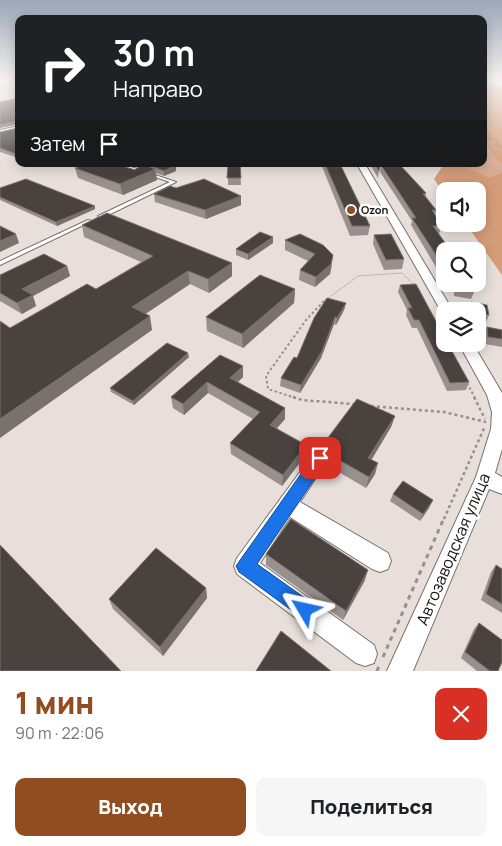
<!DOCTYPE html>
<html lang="ru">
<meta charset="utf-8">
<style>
body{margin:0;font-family:Manrope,sans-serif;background:#f6f6f6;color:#202124;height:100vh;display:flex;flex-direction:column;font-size:19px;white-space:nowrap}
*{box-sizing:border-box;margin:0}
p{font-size:16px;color:#757577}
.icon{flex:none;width:28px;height:28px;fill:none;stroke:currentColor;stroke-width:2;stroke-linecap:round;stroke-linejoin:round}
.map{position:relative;height:671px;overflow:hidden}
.side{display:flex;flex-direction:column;background:#fff;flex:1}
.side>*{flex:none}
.hud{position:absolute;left:15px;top:15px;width:472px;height:152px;border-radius:10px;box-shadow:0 2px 12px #0003;background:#202124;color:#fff;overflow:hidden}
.tools{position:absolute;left:436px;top:182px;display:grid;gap:10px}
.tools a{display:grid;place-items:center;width:50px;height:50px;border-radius:10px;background:#fff;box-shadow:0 2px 12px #0003;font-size:25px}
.pin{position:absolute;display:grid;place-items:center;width:42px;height:42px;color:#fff;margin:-21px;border-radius:10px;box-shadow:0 2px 8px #0006}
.me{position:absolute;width:55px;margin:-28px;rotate:306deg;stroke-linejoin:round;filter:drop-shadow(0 0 4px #0008)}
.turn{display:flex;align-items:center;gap:18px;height:105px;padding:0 15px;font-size:22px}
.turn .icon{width:65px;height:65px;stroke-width:2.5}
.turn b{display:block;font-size:35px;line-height:42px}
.then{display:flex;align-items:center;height:48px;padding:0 15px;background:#0003;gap:10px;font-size:19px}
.round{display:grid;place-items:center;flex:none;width:52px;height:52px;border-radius:10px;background:#f6f6f6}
.headline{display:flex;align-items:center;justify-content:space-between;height:85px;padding:0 15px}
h1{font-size:30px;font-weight:800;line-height:38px;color:#914d1f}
.button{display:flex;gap:10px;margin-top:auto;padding:10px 15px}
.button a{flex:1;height:58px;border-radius:10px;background:#914d1f;color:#fff;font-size:20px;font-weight:800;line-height:58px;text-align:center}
.button a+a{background:#f6f6f6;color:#202124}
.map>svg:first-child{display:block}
.green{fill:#d7ab91}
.forest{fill:#d59c7a}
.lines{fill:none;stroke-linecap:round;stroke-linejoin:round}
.stream-far1{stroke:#c8906f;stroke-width:1}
.stream{stroke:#c8906f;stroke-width:2}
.lane-casing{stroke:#78716c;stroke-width:2}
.street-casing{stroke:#78716c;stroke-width:2}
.path-far3{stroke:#968f8c;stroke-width:1;stroke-dasharray:1 1;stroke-linecap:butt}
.path-far2{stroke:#968f8c;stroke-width:2;stroke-dasharray:2.5 2.5;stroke-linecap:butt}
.path-far1{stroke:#968f8c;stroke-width:2.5;stroke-dasharray:3 3;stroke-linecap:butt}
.path{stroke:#968f8c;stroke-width:3;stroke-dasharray:4.5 4.5;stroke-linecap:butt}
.lane{fill:#fff;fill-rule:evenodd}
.street{fill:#fff;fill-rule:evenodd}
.wall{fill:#98908c}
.shaded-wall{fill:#79716d}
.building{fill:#49423e;stroke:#79716d}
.route{fill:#1a73e8;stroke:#114b97}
.poi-dot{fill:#914d1f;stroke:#fff;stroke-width:2}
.labels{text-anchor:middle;stroke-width:5;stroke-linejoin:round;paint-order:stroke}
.far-poi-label{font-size:11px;font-weight:bold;fill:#161312;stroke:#fff;text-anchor:start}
.near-street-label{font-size:16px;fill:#161312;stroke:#fff}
</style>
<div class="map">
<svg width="502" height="671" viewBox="0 0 502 671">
<rect width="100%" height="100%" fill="#e8dfda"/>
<path class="green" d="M484,145L502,164V172L490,177L470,169L466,164H484Z"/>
<path class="forest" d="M484,80L502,87V164C495,160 491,151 484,145Z
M444,164H466L470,169L490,177L502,172V275L466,224H478V191H445V195L434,179Z"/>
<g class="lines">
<path class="stream-far1" d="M484,101L488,104L484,109
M488,104L502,105"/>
<path class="stream" d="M484,127L490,135L487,138L498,141L496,145L502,147"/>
<defs>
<path id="lane" d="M117,164H122L176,182L102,218H98V216L170,182Z
M88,220L92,221L0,265V261Z"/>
<path id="street" d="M19,126V130L0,134V130Z
M357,164H365L453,311H445V314L441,311Z
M459,344H473L502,393V449L495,473L502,477V494L489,489L413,671H387L476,477L491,429L492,412L487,395Z
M320,450L326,453L329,458L300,502L388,553L391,561L388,569L380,572L372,569L290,517L260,563L374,645L377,654L374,663L365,666L356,663L237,574L234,566L237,558L314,453Z"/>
</defs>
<use href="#lane" class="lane-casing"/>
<use href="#street" class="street-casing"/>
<path class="path-far3" d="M323,302L358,276L402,273L415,286"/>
<path class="path-far2" d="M467,383L475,398
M296,398L268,389L266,376L306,320L324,301"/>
<path class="path-far1" d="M293,397L302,400L353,404
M474,397L485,419
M371,406L444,412L486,422
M444,519L485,426"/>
<path class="path" d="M383,657L444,518
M377,671L379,666"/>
<use href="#lane" class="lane"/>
<use href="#street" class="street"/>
</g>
<path class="wall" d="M19,127V158L0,152V132L18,128Z
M228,164H240L241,185H228Z
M270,164H284V165H271Z
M321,164H340L370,226L368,235L350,236Z
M370,164H380L378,178Z
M381,165L426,193V196L436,210L435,215L442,226L439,234H438L445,251V269H437L411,225L412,221L380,172Z
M151,166L176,171L164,176L156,173L157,180L123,195L78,178L75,168L135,170L151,167Z
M0,188L95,206V209L57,226L0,200Z
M176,188L241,196V205L206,219L155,202L154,194Z
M82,225L232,276L209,293L190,284L145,314L152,330L10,328L96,289L141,262L84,237Z
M300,234L332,265L330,274L315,287L299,280L300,270L308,261L285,250V240Z
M374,235L404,259L402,269L384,270L373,244Z
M273,243L248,260L236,255V249Z
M67,266L70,276L33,296L36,306L22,314L0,301V275Z
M455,284H473L474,292L471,299L454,296V287Z
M400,285L469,382L466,390L447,391L417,328H412L406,315L407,310L398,292Z
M295,289L294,303L243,348L207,331L206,317Z
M471,302L489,315L486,322L478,321V311H469Z
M346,303L344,310L336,325L334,324L321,358L300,393L280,386L281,378Z
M487,327L502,330V347L485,344L484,335Z
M189,357L134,405L111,392L110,388Z
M243,366V377L238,382L285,408V419L277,428L305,456L282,486L231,454L230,443L253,419L208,393L184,415L173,408L171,397Z
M395,416L391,427L371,460L375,474L366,488L330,467L332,456L334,454L325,450L327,439Z
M393,494L433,500L429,508L420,521L390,501Z
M266,554L365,580L343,620L266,565Z
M496,565L502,569V613L481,600L491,572Z
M206,588L207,598L163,656L113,609L109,599Z
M479,623L498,671H477L461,658L474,629Z"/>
<path class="shaded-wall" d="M18,121L19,124L0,128V125Z
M176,165V171L164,176V171Z
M155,169L157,180L123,195L120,184Z
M241,196V205L206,219L205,210Z
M95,206V209L57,226L56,222Z
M16,234L19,243L0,252V241Z
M273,237V243L248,260V254Z
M333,255L330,274L315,287L316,277Z
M232,263V276L209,293L208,279Z
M67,266L70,276L33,296L36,306L22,314L17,303L22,289Z
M188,271L190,284L135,321L132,307Z
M295,289L294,303L243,348L242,334Z
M346,303L344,310L336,325L337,318Z
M150,316L152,330L0,438V419Z
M335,317L334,324L321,358L300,393L301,385Z
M188,353L189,357L134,405L133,401Z
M243,366V377L230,389V378Z
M207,382L208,393L184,415L183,404Z
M285,408V419L270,436V425Z
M395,416L391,427L366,469L368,458Z
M306,445L305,456L282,486L283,475Z
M378,463L375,474L366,488L369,477Z
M433,500L429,508L420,521L423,514Z
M368,570L365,580L343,620L346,611Z
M206,588L207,598L163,656L160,647Z"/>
<path class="building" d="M19,98V113H18L19,114V122L18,121L0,125V102Z
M19,127V155L0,148V132L18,128Z
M86,164H116L135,170L142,164L155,169L120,184L75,168Z
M157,164H171L176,165L164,171L151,166Z
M228,164H240L241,178H227Z
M325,164H340L370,226H352Z
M375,164H380L379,171Z
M381,165H400L426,193L423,194L436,210H432L442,226H433L451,251H445V261H440L412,218H416Z
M26,179L95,206L56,222L0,197V188Z
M204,179L241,196L205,210L154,194L170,186L176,188Z
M107,213L232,263L208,279L188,271L132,307L150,316L0,419V321L10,328L87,284L96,289L153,256L82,225Z
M0,226L16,234L0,241Z
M260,232L273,237L248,254L236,249Z
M300,234L323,245L333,255L331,264L316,277L300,270L315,254L285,240Z
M391,234L404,259L386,260L374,235Z
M44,254L67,266L22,289L33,295L17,303L0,293V275Z
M260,275L295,289L242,334L206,317Z
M416,284L445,338V344H448L469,382L450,383L419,320H414L408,308H412L400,285Z
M456,284H473L474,292L457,289Z
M327,298L346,303L337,318L335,317L322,351L301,385L281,378L294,357L297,358L314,318Z
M471,302L487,305L489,315L478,313V311H472Z
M487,327L502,330V339L488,337Z
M167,343L188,353L133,401L110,388Z
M220,355L243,366L230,378L285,408L270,425L306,445L283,475L230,443L260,412L207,382L183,404L171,397Z
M357,399L395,416L368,458L378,463L369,477L332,456L339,444L327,439Z
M403,481L433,500L423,514L393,494Z
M291,519L368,570L346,611L266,554Z
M0,545L121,671H0Z
M156,548L206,588L160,647L109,599Z
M496,565L502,569V604L486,594Z
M479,623L502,640V662L498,671H490L465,652Z
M281,631L331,671H256Z"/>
<linearGradient id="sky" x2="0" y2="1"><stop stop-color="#9ba6b8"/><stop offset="0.46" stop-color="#f5f1ee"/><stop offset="1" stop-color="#f5f1ee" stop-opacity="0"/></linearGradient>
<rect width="502" height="172" fill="url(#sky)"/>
<path class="route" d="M320,452L326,454L328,458L326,462L257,564L312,603L315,610L312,617L305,620L239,572L236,566L315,454Z"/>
<circle class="poi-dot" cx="351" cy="210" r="5"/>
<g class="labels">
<g class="far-poi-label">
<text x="361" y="214">Ozon</text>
</g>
<g class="near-street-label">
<text transform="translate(453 549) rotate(-67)" y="6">Автозаводская улица</text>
</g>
</g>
</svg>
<div class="tools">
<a><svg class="icon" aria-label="sound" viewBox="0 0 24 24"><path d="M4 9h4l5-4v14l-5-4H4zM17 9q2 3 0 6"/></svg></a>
<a><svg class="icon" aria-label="search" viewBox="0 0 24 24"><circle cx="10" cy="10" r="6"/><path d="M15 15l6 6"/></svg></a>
<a><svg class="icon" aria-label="layers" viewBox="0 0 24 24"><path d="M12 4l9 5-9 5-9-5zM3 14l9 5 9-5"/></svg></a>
</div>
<div class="pin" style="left:320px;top:458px;background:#d93025"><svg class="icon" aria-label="arrive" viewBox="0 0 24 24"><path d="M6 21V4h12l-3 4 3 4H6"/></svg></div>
<svg class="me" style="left:305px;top:610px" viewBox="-20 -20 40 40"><path d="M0-17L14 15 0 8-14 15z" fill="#1a73e8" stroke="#fff" stroke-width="4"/></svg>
<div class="hud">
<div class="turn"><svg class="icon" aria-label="right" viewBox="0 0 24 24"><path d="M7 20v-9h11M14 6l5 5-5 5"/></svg><div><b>30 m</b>Направо</div></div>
<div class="then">Затем<svg class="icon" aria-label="arrive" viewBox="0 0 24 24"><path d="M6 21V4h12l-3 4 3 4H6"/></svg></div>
</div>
</div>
<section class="side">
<div class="headline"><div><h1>1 мин</h1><p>90 m · 22:06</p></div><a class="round" style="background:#d93025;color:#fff"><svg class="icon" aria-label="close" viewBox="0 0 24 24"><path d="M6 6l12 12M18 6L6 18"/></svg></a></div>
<div class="button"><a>Выход</a><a>Поделиться</a></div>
</section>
